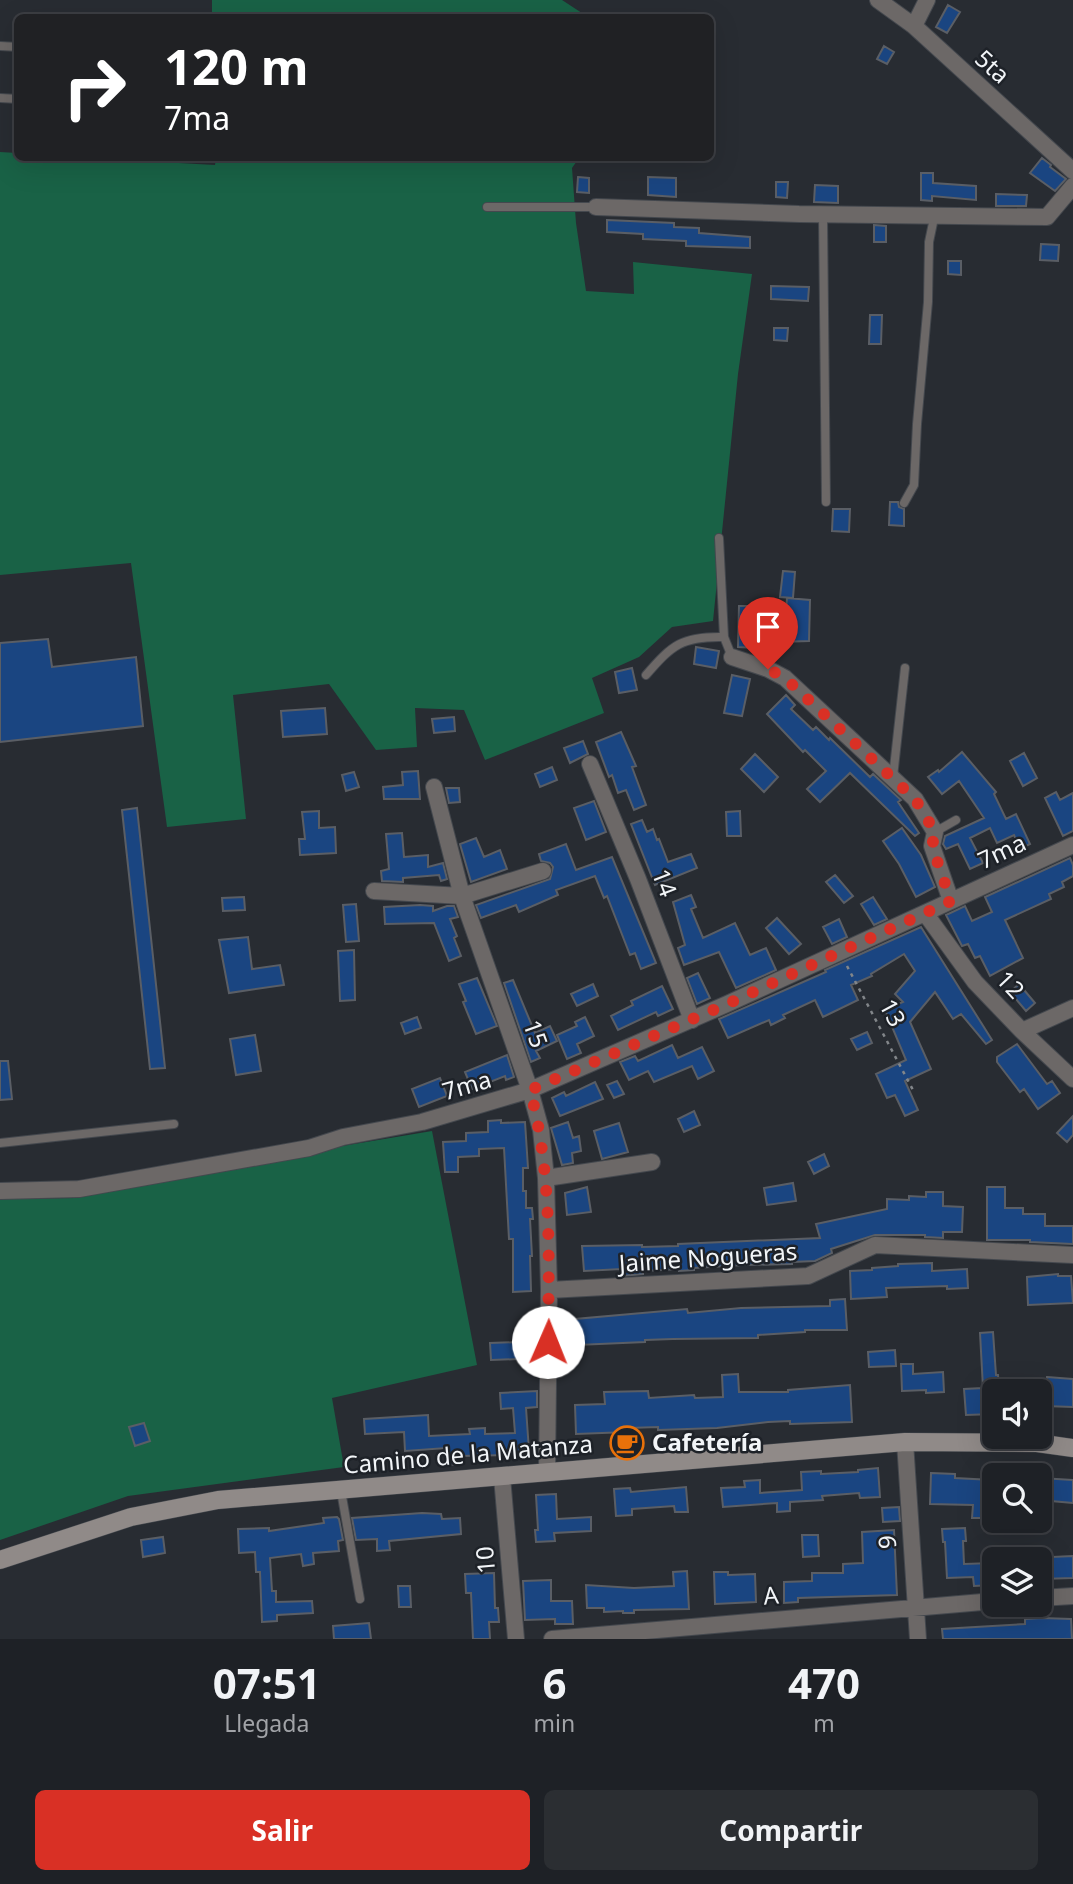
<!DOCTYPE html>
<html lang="es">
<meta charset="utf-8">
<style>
body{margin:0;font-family:"Noto Sans",sans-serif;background:#2b2e32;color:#f1f3f6;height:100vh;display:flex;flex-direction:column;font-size:26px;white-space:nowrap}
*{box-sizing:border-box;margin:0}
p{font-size:23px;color:#a1a3a7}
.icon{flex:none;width:38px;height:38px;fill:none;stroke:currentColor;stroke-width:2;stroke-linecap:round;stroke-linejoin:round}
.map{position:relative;height:1639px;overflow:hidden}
.panel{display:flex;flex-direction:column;background:#1e2126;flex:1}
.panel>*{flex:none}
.hud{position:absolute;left:14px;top:14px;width:700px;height:147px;border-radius:10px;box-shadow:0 7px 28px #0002,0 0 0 2px #3c3e43;background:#202124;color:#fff;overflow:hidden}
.controls{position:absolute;left:982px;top:1379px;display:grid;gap:14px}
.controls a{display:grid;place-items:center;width:70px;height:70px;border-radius:10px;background:#1e2126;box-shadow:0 7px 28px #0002,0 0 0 2px #3c3e43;font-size:35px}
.pin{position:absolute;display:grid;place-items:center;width:60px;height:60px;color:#fff;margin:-72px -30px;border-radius:50% 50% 50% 0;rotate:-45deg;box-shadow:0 0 7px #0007}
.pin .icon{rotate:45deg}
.me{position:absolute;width:77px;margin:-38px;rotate:1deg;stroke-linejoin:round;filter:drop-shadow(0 0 5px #0008)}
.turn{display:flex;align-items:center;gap:24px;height:147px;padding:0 35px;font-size:32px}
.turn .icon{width:91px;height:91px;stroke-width:2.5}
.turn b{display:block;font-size:49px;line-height:60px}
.eta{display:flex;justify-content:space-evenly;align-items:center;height:119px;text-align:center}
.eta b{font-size:42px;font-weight:700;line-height:49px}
.action{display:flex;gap:14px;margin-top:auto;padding:14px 35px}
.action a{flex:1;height:80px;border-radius:10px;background:#d93025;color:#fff;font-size:28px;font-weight:700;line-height:80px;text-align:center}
.action a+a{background:#2b2e32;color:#f1f3f6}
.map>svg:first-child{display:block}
.green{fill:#196246}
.building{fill:#1a4581;stroke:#5a5e65;stroke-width:2}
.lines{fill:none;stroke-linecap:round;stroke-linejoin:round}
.service-casing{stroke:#44484e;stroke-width:10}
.minor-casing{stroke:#44484e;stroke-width:18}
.secondary-casing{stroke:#44484e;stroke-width:19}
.path{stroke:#82868a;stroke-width:2.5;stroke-dasharray:3.5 5;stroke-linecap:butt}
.service{stroke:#6c6867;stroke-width:8}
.minor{stroke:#6c6867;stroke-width:16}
.secondary{stroke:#908a88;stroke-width:18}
.route{stroke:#d93025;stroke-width:12;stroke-dasharray:0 21.6}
.labels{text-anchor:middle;stroke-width:5;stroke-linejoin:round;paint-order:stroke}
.street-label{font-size:24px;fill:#f2f5f8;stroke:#1e2228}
.poi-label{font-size:24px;font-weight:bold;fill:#f2f5f8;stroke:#1e2228;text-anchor:start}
</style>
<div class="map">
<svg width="1073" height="1639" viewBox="0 0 1073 1639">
<rect width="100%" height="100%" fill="#282c32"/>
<path class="green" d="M212,0H562L588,17L212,18Z
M0,152L17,153L18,158H88L215,165L216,158H579L572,168L576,223L586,291L634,294L633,262L752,274L738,374L713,621L672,627L639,657L592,678L604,713L485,760L464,710L415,708L417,747L376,750L329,684L233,695L246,819L167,827L131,563L0,575Z
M432,1131L477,1365L332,1398L344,1467L128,1496L0,1540V1199L75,1198L204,1169Z"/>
<path class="building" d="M948,5L960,12L947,33L936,27Z
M884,46L894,52L887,64L877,59Z
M1042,158L1051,165L1050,167L1066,179L1055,191L1030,173Z
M921,173H933V183L976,186V200L932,196V201L921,200Z
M578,177L589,178V193L577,192Z
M648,177L676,178V197L648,195Z
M776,182H788L787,198L776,197Z
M815,185L838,186V203L814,202Z
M996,194L1027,195L1026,206H996Z
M607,220L674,223V227L699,228V233L750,237V248L686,246V241L643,239V234L607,232Z
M874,225L886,226V242H874Z
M1041,244L1059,245L1058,261L1040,260Z
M948,261H961V275L948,274Z
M771,286L809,287L808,301L771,299Z
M870,315H882L881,344H869Z
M774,328H788L787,341L774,340Z
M890,502H898L899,507L904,509V526L889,525Z
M833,509H850L849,532L832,531Z
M783,571L795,572L793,598L780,597Z
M787,598L810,600L809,641L778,642L777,649L738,647L739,606H758V623L785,624Z
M48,639L52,667L136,657L143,726L0,742V643Z
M696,647L719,651L716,668L694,664Z
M632,668L637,690L619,693L615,672Z
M732,675L750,679L742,716L724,713Z
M786,695L795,705L791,709L813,730L816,727L829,740L830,738L870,777L873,774L901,800L898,802L919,833L915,836L850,773L820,802L807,789L826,771L805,750L803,752L767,714Z
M325,708L327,734L283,737L281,711Z
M454,717L455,731L434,733L432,719Z
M621,732L636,766L632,767L646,805L634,810L626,790L618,793L612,775L609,777L596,742Z
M583,741L588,754L570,763L564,748Z
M962,752L996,792L994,794L1006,819L1016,814L1030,844L1020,849L1014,835L997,843L990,828L970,838L983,863L970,869L958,844L946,849L943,844L945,836L984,818L959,781L942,794L928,777L938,770L939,772Z
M1024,753L1037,778L1023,786L1010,761Z
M755,754L778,777L764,792L741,769Z
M552,767L557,780L540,787L535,774Z
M418,771L420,799H384L383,787L403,785L402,772Z
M354,772L359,787L346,791L342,775Z
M446,788H459L460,802L449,803Z
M1056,792L1060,800L1073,793V831L1063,836L1045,798Z
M594,801L606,832L586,840L574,808Z
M137,808L165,1068L150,1069L122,810Z
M319,811V828L335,827L336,853L300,855L299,839H305L302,812Z
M740,811L741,836H727L726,812Z
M642,820L647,832L653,829L657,840L659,839L668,862L691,854L697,868L655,885L631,824Z
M902,828L921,855L935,887L916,897L899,864L883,841Z
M402,833L404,857L428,855V867L443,863L447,879L441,881L439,875L403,878V882L382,881L381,871L389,869L386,834Z
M476,838L484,857L500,850L507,869L471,882L460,844Z
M566,844L576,870L612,857L656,963L641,969L635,953L630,955L607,896L604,898L595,876L556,890L558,895L519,912L516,905L481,918L476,905L550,879L553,867L550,863L541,861L539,854Z
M1070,858L1073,865V876L1062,882L1064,887L1049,894L1051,899L1005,920L1023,958L990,976L980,956L975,958L968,944L962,946L946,915L965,906L972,921L992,912L985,897Z
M835,875L853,896L844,903L826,882Z
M691,895L696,907L691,909L703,938L735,923L750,955L766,948L776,970L736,988L719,952L684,965L678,948L685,945L673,902Z
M244,897L245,910L223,911L222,898Z
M873,897L887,919L874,925L861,904Z
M356,904L359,941L346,942L343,905Z
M420,905L433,906V911L447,906H454L458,917L450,919L457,936L454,938L461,956L449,961L434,923L385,924L384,907Z
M777,918L801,944L789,954L766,928Z
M839,919L847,937L832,944L823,927Z
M921,927L992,1040L986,1044L961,1014L953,1019L935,992L910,1022L931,1069L905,1081L918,1110L905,1116L895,1095L887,1098L876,1074L906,1060L885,1010L903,1002L895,994L915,971L904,954L871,974L872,976L851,985L858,1000L823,1017L815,1000L783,1015L785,1018L771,1025L769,1020L728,1038L719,1019L826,972L825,970Z
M248,937L252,969L280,965L284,985L229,993L219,940Z
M354,950L355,1000L340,1001L338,951Z
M698,973L710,998L697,1004L687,978Z
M477,978L497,1026L476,1034L463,1002L466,1001L459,984Z
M513,980L535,1033L550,1026L557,1041L536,1051L540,1058L531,1062L504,983Z
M593,984L598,996L577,1006L571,994Z
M1019,984L1035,1003L1026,1011L1010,992Z
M662,986L673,1009L658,1016L656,1012L618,1030L611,1016L633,1005L631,1001Z
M417,1017L421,1028L405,1034L401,1023Z
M585,1017L594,1036L577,1044L581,1053L567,1059L557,1035L577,1026L575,1022Z
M867,1032L872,1043L857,1050L851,1039Z
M255,1035L261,1071L236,1075L230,1039Z
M1017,1044L1047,1084L1052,1081L1060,1093L1038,1109L1024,1089L1020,1092L997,1062V1057Z
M672,1045L678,1058L702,1047L714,1071L698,1079L692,1066L654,1082L648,1071L629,1080L620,1062L635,1056L638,1061Z
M507,1055L514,1077L506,1080L505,1076L472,1089L465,1072Z
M0,1061H8L12,1099L0,1100Z
M440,1078L447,1096L419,1107L412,1089Z
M617,1081L624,1094L614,1098L607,1085Z
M595,1082L603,1099L560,1116L552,1098L564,1092L566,1096Z
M694,1111L700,1125L684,1132L678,1119Z
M1073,1116V1135L1067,1142L1057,1133Z
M501,1120V1123L525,1122L528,1168H523V1191H526V1208H532L533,1219H530L532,1256H530L531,1291L513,1292V1239H509L504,1148L479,1149V1156L458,1157V1172H445L443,1142L466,1141V1133L488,1132V1121Z
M568,1122L573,1138L579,1136L581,1151L572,1153L573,1163L562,1165L551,1128Z
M619,1123L628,1152L602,1159L594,1131Z
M824,1154L829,1166L814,1174L808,1162Z
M793,1183L796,1201L767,1205L764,1188Z
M587,1187L591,1212L567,1215L565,1193Z
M987,1187H1005V1208H1023V1214H1045V1226H1073V1244L1030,1242V1240H987Z
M926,1192H943V1206L963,1207L962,1232H943V1238L925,1237V1235H875L831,1249L832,1253L815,1261L792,1262V1264L744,1265L694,1268V1270L679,1271V1269L643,1271V1274L621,1276V1269L584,1271L582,1246L642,1245V1247L678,1246V1244L820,1238L816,1224L887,1209V1199L909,1200V1196L926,1197Z
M932,1263V1271L967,1269L968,1288L947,1289V1286L886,1288L887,1297L851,1299L850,1271L872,1270V1268L898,1266V1264Z
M1058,1274V1276H1071L1073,1303L1028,1305L1027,1277Z
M845,1299L847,1330H805V1332L758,1335V1338L673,1339L645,1340V1342L577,1345L575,1319L687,1309L688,1313L741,1308L830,1306V1300Z
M993,1332L996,1375H998L999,1391H994V1414L966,1415L964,1389L983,1388L980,1333Z
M519,1342V1359L491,1360L490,1343Z
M895,1350L896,1366L869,1367L868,1352Z
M901,1364H913V1374L943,1372L944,1392L926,1393V1390L902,1391Z
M738,1374L739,1392H788V1390L850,1385L852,1422L790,1424V1421L768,1422L717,1428L658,1430V1427L628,1428V1432L576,1434L575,1405L605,1404L604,1392L648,1391L649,1398L694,1395L695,1398L723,1397L722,1375Z
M1047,1377L1073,1379V1407L1045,1406Z
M537,1391V1407L526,1408L529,1451L512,1452V1455L459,1456L460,1464L447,1465L446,1448L405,1451L404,1432L365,1434L364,1419L428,1415L429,1436L470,1434L469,1429L485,1428V1434L515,1433L513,1408L501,1409L500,1393Z
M144,1423L150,1441L135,1446L129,1427Z
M878,1468L880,1497L860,1498L859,1493L822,1496L823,1500L790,1502V1511L777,1512V1503L723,1507L721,1488L745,1487L744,1481L760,1480V1493L802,1490L801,1472L821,1471V1474L858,1472V1470Z
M931,1473L955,1474V1478L992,1480L991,1518H972L973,1505L930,1504Z
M1040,1478L1073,1480V1503L1040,1500Z
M686,1487L688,1512H675L674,1506L632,1509V1515L616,1516L614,1489L630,1488L631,1492Z
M556,1494L557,1519L591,1517V1531L554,1533L555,1541L536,1542L535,1530H538L536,1495Z
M899,1507L900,1521L883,1522L882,1508Z
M422,1513L441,1514L442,1519L460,1518L461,1534L389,1541L390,1550L377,1551V1539L356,1540L352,1518Z
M337,1517L339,1519L343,1540L338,1541L339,1551L313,1553L314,1564L303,1566L301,1554L270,1558L272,1591H276V1602L312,1601L313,1613L277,1615V1621L262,1622L260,1572H256L255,1552L239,1553L238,1529L269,1528V1531L324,1523L323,1518Z
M965,1528L966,1541H963L964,1564L992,1563L993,1585L974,1586L973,1577L947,1578L945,1542H943L942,1529Z
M894,1530L897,1595L798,1598V1602L784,1603V1582L812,1581V1573H843V1564L863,1563L862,1532Z
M802,1535H818L819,1556L803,1557Z
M163,1537L165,1553L143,1557L141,1540Z
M1040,1554H1052V1557L1073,1556V1578L1040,1579Z
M687,1571L689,1609L634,1610V1613H623V1611L604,1612V1608H587L586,1585L634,1588L674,1586L673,1572Z
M714,1572H728V1575L755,1574L756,1602L715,1604Z
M494,1573L495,1608H498L499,1622H489L490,1639H473L471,1593H466L465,1574Z
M551,1580V1601H572L573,1624H555V1619L525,1620L523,1581Z
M398,1586H410L411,1607H399Z
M1042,1618L1071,1619L1072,1639H943L942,1629L1025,1624V1619Z
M369,1623L371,1639H334L333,1626Z"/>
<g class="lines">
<defs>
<path id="service" d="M0,46L18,47
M0,98L18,99
M487,207H596
M823,215L826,502
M904,503L914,485L917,424L928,302L929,242L934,218
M719,538L724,637
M646,675C672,645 682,636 724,637L732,657
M893,777L905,668
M935,832L956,820
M0,1143L174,1124
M341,1491L360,1599"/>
<path id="minor" d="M878,0L914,26L1073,171
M914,26L927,0
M596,207L799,214L1047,217L1073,186
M732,657L768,669L785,678L915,799L935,832L932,846L951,901
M590,764L638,879L692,1020
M434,787L462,896L530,1090L541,1130L546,1178L549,1290L547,1472
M374,891L462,896L543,871
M925,913L975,982L1022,1031L1073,1079
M1022,1031L1073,1008
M546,1178L652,1162
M0,1191L79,1189L309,1148L343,1137L422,1122L530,1090L727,1004L1073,845
M549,1290L808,1276L875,1245L1073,1255
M905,1442L918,1639
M502,1477L516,1639
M1040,1598L1073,1596
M552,1639L994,1601"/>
<path id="secondary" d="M0,1560L131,1517L218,1500L905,1442L1037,1443L1073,1448"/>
</defs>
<use href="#service" class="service-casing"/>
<use href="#minor" class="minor-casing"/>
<use href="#secondary" class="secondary-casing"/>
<path class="path" d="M847,966L913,1090"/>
<use href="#service" class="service"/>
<use href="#minor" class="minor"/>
<use href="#secondary" class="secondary"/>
</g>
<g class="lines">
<path class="route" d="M548,1342C549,1257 552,1172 530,1090L727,1004L951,901L932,846L935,832L915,799L785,678L768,669"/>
</g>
<defs>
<symbol id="cafe-ring" viewBox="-11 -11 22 22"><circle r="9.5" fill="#1e2228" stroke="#e8710a" stroke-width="1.5"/><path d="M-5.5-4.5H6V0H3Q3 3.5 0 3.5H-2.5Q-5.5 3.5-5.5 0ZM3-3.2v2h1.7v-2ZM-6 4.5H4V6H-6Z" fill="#e8710a"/></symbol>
</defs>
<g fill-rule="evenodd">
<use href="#cafe-ring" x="608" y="1424" width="38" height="38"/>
</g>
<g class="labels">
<g class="street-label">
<text transform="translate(992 67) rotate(42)" y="8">5ta</text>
<text transform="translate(1002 852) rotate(-25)" y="8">7ma</text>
<text transform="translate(664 883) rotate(69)" y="8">14</text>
<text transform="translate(1010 985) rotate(47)" y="8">12</text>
<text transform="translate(892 1013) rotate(62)" y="8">13</text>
<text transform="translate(535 1034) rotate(70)" y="8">15</text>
<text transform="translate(467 1086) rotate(-16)" y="8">7ma</text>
<text transform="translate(708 1258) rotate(-4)" y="8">Jaime Nogueras</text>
<text transform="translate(468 1455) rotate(-5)" y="8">Camino de la Matanza</text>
<text transform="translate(888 1542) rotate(-93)" y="8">9</text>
<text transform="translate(486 1560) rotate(-95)" y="8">10</text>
<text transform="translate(771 1596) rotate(-5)" y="8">A</text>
</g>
<g class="poi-label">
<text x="652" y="1451">Cafetería</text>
</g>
</g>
</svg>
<div class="controls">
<a><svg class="icon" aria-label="sound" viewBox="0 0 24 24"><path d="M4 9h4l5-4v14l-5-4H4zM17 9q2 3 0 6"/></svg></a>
<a><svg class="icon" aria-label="search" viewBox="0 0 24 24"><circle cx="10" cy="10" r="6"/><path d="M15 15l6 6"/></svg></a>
<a><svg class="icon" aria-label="layers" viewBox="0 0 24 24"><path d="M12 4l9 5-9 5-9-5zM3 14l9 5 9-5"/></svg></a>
</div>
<div class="pin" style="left:768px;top:669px;background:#d93025"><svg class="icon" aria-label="arrive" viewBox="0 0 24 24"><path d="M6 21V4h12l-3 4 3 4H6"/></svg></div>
<svg class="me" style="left:548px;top:1342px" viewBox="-20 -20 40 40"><circle r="19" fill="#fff"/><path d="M0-13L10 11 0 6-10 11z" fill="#d93025"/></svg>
<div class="hud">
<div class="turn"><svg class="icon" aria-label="right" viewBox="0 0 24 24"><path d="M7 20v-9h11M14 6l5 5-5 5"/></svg><div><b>120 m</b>7ma</div></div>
</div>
</div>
<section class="panel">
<div class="eta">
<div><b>07:51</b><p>Llegada</p></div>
<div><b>6</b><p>min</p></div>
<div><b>470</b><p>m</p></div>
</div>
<div class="action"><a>Salir</a><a>Compartir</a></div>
</section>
